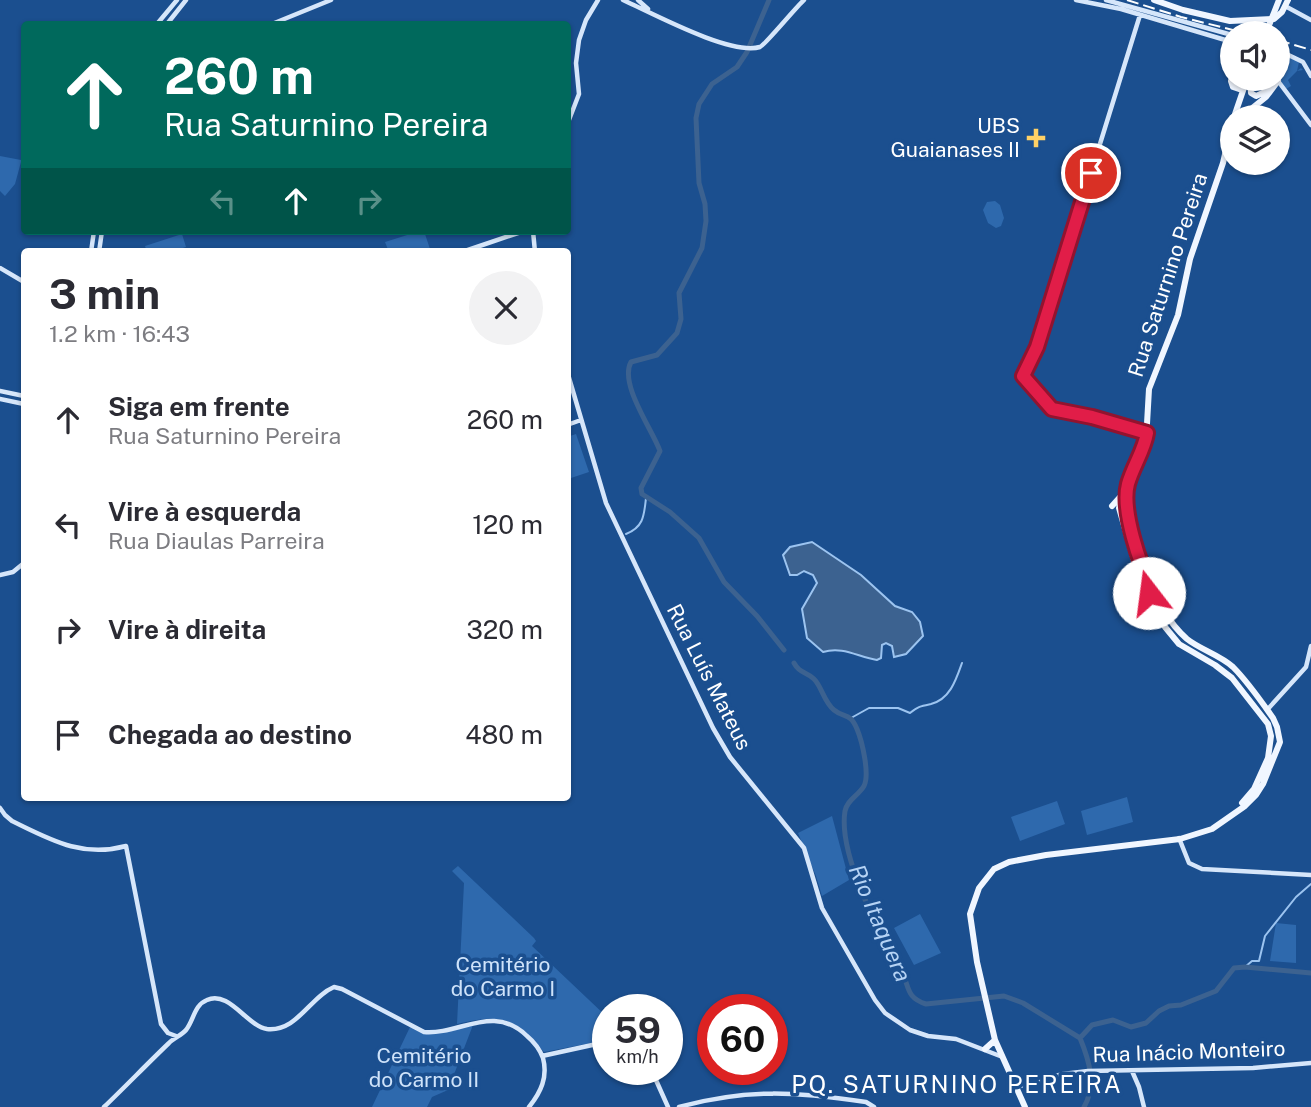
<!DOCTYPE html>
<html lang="pt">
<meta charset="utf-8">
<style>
body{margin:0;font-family:"Public Sans",sans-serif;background:#f2f2f3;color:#2b2b33;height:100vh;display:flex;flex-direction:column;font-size:26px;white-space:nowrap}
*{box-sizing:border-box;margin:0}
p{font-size:23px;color:#7c7c81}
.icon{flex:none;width:38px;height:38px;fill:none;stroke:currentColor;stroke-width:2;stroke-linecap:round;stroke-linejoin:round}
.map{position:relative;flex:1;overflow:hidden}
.details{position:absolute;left:21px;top:248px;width:550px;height:553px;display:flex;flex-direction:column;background:#fff;border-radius:7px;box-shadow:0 2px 5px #0004}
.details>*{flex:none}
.guide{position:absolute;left:21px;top:21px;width:550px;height:214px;border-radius:7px;box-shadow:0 2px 5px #0004;background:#00695c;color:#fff;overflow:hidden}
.tools{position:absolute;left:1220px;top:21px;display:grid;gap:14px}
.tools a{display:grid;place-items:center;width:70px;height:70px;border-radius:50%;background:#fff;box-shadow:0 2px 5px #0004;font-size:35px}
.speed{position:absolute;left:592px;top:994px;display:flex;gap:14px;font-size:35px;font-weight:700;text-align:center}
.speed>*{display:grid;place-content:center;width:91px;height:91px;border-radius:50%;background:#fff;box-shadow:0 2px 5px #0004;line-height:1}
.speed small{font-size:18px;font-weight:400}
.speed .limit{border:10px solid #d22;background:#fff;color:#111}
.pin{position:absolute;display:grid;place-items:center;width:60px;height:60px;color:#fff;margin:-30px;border:4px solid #fff;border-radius:50%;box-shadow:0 2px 7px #0007}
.me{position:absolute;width:77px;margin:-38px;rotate:345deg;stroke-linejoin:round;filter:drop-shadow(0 0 5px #0008)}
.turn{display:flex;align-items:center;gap:24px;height:147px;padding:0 28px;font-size:32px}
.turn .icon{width:91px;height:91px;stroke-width:2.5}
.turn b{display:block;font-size:49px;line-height:60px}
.lanes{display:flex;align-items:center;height:66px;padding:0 28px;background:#0003;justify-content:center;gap:35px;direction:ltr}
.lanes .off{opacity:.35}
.round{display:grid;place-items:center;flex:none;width:74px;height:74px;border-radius:37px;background:#f2f2f3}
.head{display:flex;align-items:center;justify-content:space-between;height:119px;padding:0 28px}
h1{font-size:42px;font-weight:700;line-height:52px}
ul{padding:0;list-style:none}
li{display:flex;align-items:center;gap:21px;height:105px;padding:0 28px}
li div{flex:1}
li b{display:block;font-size:26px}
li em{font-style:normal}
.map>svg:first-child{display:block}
.green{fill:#2e69ad}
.water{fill:#3c6290;stroke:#9cc4f0;stroke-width:2}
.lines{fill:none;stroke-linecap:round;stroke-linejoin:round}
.stream{stroke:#9cc4f0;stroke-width:2}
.river{stroke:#3c6290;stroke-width:5}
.secondary{stroke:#d6e6fa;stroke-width:4.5}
.primary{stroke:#f0f6ff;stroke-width:6}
.rail{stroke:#fff;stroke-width:2;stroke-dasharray:12 5;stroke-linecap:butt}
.primary-bridge{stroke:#f0f6ff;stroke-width:6}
.route-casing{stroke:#92132f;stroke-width:18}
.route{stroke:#e11d48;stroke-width:12}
.poi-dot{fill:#ffd166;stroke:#1b4f8f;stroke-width:2.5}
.labels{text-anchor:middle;stroke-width:7;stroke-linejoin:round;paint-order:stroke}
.poi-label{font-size:21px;fill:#fff;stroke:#1b4f8f;text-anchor:end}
.street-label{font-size:21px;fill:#fff;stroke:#1b4f8f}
.park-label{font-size:21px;fill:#cfe3fa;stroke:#1b4f8f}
.water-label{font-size:23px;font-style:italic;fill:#b5d3f5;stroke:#1b4f8f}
.quarter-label{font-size:24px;letter-spacing:2px;fill:#fff;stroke:#1b4f8f}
</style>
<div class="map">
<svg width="1311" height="1107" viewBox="0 0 1311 1107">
<rect width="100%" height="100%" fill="#1b4f8f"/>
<path class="green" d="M1278,52L1299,62L1297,71L1301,68L1303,70L1297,71L1288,80L1291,86L1286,89L1280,82L1283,69Z
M0,156L21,160V162L15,184L5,196L0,191Z
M995,201L1000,205L1004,218L1001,226L996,228L988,223L983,210L987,202Z
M420,231H424L431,252H389L385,242Z
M182,234L186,247L170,252H147L145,246Z
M576,434L589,472L568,479L567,437Z
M1127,797L1133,822L1087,835L1081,811Z
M1057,801L1065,824L1020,841L1011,817Z
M832,816L849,880L822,896L816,876L798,833Z
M458,866L534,938L536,941L532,946L607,1017V1040L544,1052C513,1018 505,1013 457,1024L464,883L452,871Z
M920,914L941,953L914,965L894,928Z
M1276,923L1296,925V963L1270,961Z
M473,1025L448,1090L432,1097L427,1107H372L410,1027L428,1033Z"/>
<path class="water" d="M812,542L861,575L895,606L912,612L920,622L923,636L906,654L894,657L892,646L886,643L882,645L881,658L877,660C858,657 843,646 823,652L807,638L802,609L817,583L813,575L804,571L797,575H790L783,555L790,547Z"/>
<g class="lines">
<path class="stream" d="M626,534C644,527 644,515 646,498
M851,718L869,708H898L910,713C919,706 921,706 931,704C950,699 956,680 962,663
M1245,967L1252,961H1259L1265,936L1296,897L1311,884"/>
<path class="river" d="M769,0L747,52L737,67L712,84L699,104L696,118L699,183L705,204L706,221L702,248L679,293L681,319L677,333L657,355L631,362C619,384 652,429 660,451L641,488L642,494L670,512L699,538L724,582L757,616L784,650
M794,663C800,674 806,671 814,679C822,687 824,702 834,710C845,719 850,712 857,729C862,741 870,774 864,786C858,796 847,800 845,811C838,854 878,929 898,966C911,983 903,997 926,1004L1004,996L1023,1003L1080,1038
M1080,1038L1092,1025L1113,1020L1131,1027L1146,1023L1159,1011L1169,1006L1181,1005L1216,991L1234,968L1245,967L1311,973
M1080,1038C1089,1060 1097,1085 1084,1107"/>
<path class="secondary" d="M623,0C652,13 731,56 760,47C764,46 796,7 804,0
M638,0L648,9
M1076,0L1121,9L1232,42
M1106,0L1232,35
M1285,6L1311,20
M1140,15L1037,347L1023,376L1052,409L1085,415L1146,432
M157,24L177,0
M167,24L186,0
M272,24L331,0
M1278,50L1303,62L1311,76
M1278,58L1282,71L1278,81
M1278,81L1311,125
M567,125L579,94L576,63L579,40L586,20L598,0
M533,231L535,252
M91,252L94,231
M99,252L102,231
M462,252L524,231
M0,268L24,282
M567,371L606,503L713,728L730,757L804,848L822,908L875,1000L885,1013L910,1030L928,1036L956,1039L1000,1056
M0,391L24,396
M0,399L24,404
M567,425L581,420
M0,575L13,572L24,563
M1267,710L1306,667L1311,646
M0,808L5,815L12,821C51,840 82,858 126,846L161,1024L168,1033L176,1036
M1179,838L1189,863L1202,869L1311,875
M542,1056L606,1042L607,1045
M651,1069L668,1107
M1132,1071L1139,1087L1144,1107
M1016,1087L1063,1074L1088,1071L1253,1068L1311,1063
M104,1107C126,1086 147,1064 169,1043C174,1038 182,1035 186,1030C194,1020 194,1005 207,1000C229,990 247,1026 267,1029C297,1032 310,997 334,987L342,989L424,1032C460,1035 493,1003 527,1036C533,1041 540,1050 543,1058C548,1077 541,1092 529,1107
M679,1107C749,1088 796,1092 866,1102L874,1107"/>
<path class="primary" d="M1154,0L1183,10L1230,21L1274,19L1282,12L1288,0
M1232,75L1231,81L1233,87L1239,89L1245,84
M1250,82L1251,93L1256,96L1265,92L1272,79
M1234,117L1247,79
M1241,117L1266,97L1278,81
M1232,124L1223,163L1190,259L1178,315L1149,389L1146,441L1124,489L1119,508L1140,581L1165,627L1179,644L1215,665L1232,678L1268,724L1271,736L1268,758L1254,789L1242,803
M1112,506L1121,496
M985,1049L995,1040
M1025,1107L995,1040L977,962L970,914L979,888L994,869L1009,862L1046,855L1180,839L1212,829L1245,806L1256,795L1263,784L1280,742L1277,727L1273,718C1261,701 1248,682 1233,667C1220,655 1201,650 1187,639C1152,609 1121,527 1128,482"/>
<path class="rail" d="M1127,0L1181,17L1245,33
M1278,40L1311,50"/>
<path class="primary-bridge" d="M1266,33L1279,0"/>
</g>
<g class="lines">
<defs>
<path id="route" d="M1091,173L1037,347L1023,376L1052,409L1092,417L1147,433C1144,451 1133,466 1128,484C1121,510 1140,565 1152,589L1149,593"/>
</defs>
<use href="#route" class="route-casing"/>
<use href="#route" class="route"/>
</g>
<path class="poi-dot" d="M1032.5 127.5h7v7h7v7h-7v7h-7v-7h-7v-7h7z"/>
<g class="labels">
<g class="poi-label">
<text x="1020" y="133">UBS<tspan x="1020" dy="24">Guaianases II</tspan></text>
</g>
<g class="street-label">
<text transform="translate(1168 275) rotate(-72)" y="7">Rua Saturnino Pereira</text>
<text transform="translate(709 677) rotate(63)" y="7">Rua Luís Mateus</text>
<text transform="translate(1189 1052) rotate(-2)" y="7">Rua Inácio Monteiro</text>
</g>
<g class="park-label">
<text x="503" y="972">Cemitério<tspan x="503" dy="24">do Carmo I</tspan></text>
<text x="424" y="1063">Cemitério<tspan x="424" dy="24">do Carmo II</tspan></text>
</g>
<g class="water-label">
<text transform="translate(880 923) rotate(67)" y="8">Rio Itaquera</text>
</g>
<g class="quarter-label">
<text x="957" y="1093">PQ. SATURNINO PEREIRA</text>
</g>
</g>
</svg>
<div class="tools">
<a><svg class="icon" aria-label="sound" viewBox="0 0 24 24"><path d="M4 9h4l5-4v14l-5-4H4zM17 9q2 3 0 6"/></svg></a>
<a><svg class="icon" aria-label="layers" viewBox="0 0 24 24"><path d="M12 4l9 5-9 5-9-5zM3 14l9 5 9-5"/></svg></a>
</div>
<div class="speed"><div>59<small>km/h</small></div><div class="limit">60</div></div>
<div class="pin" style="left:1091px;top:173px;background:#d93025"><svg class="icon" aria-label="arrive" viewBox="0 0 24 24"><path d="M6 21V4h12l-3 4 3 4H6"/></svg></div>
<svg class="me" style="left:1149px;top:593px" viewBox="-20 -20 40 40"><circle r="19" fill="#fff"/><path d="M0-13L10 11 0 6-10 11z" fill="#e11d48"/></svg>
<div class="guide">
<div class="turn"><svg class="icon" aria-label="ahead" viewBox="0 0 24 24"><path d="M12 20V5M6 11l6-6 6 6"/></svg><div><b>260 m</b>Rua Saturnino Pereira</div></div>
<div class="lanes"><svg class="icon off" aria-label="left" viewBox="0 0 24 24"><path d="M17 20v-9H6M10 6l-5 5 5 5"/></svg><svg class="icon" aria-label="ahead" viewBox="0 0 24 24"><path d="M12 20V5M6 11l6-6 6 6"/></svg><svg class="icon off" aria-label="right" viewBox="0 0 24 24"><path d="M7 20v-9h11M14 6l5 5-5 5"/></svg></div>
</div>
<section class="details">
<div class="head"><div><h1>3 min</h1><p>1.2 km · 16:43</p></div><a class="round"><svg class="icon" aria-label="close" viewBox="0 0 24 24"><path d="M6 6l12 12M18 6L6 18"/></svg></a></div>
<ul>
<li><svg class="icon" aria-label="ahead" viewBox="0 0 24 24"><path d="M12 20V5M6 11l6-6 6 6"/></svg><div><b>Siga em frente</b><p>Rua Saturnino Pereira</p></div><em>260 m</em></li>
<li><svg class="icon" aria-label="left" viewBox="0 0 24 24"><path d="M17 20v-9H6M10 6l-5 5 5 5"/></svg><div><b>Vire à esquerda</b><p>Rua Diaulas Parreira</p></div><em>120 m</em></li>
<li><svg class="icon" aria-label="right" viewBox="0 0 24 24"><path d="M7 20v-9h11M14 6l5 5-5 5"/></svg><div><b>Vire à direita</b></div><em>320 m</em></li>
<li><svg class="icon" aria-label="arrive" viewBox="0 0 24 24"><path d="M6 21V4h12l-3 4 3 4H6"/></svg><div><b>Chegada ao destino</b></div><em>480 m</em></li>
</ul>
</section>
</div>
